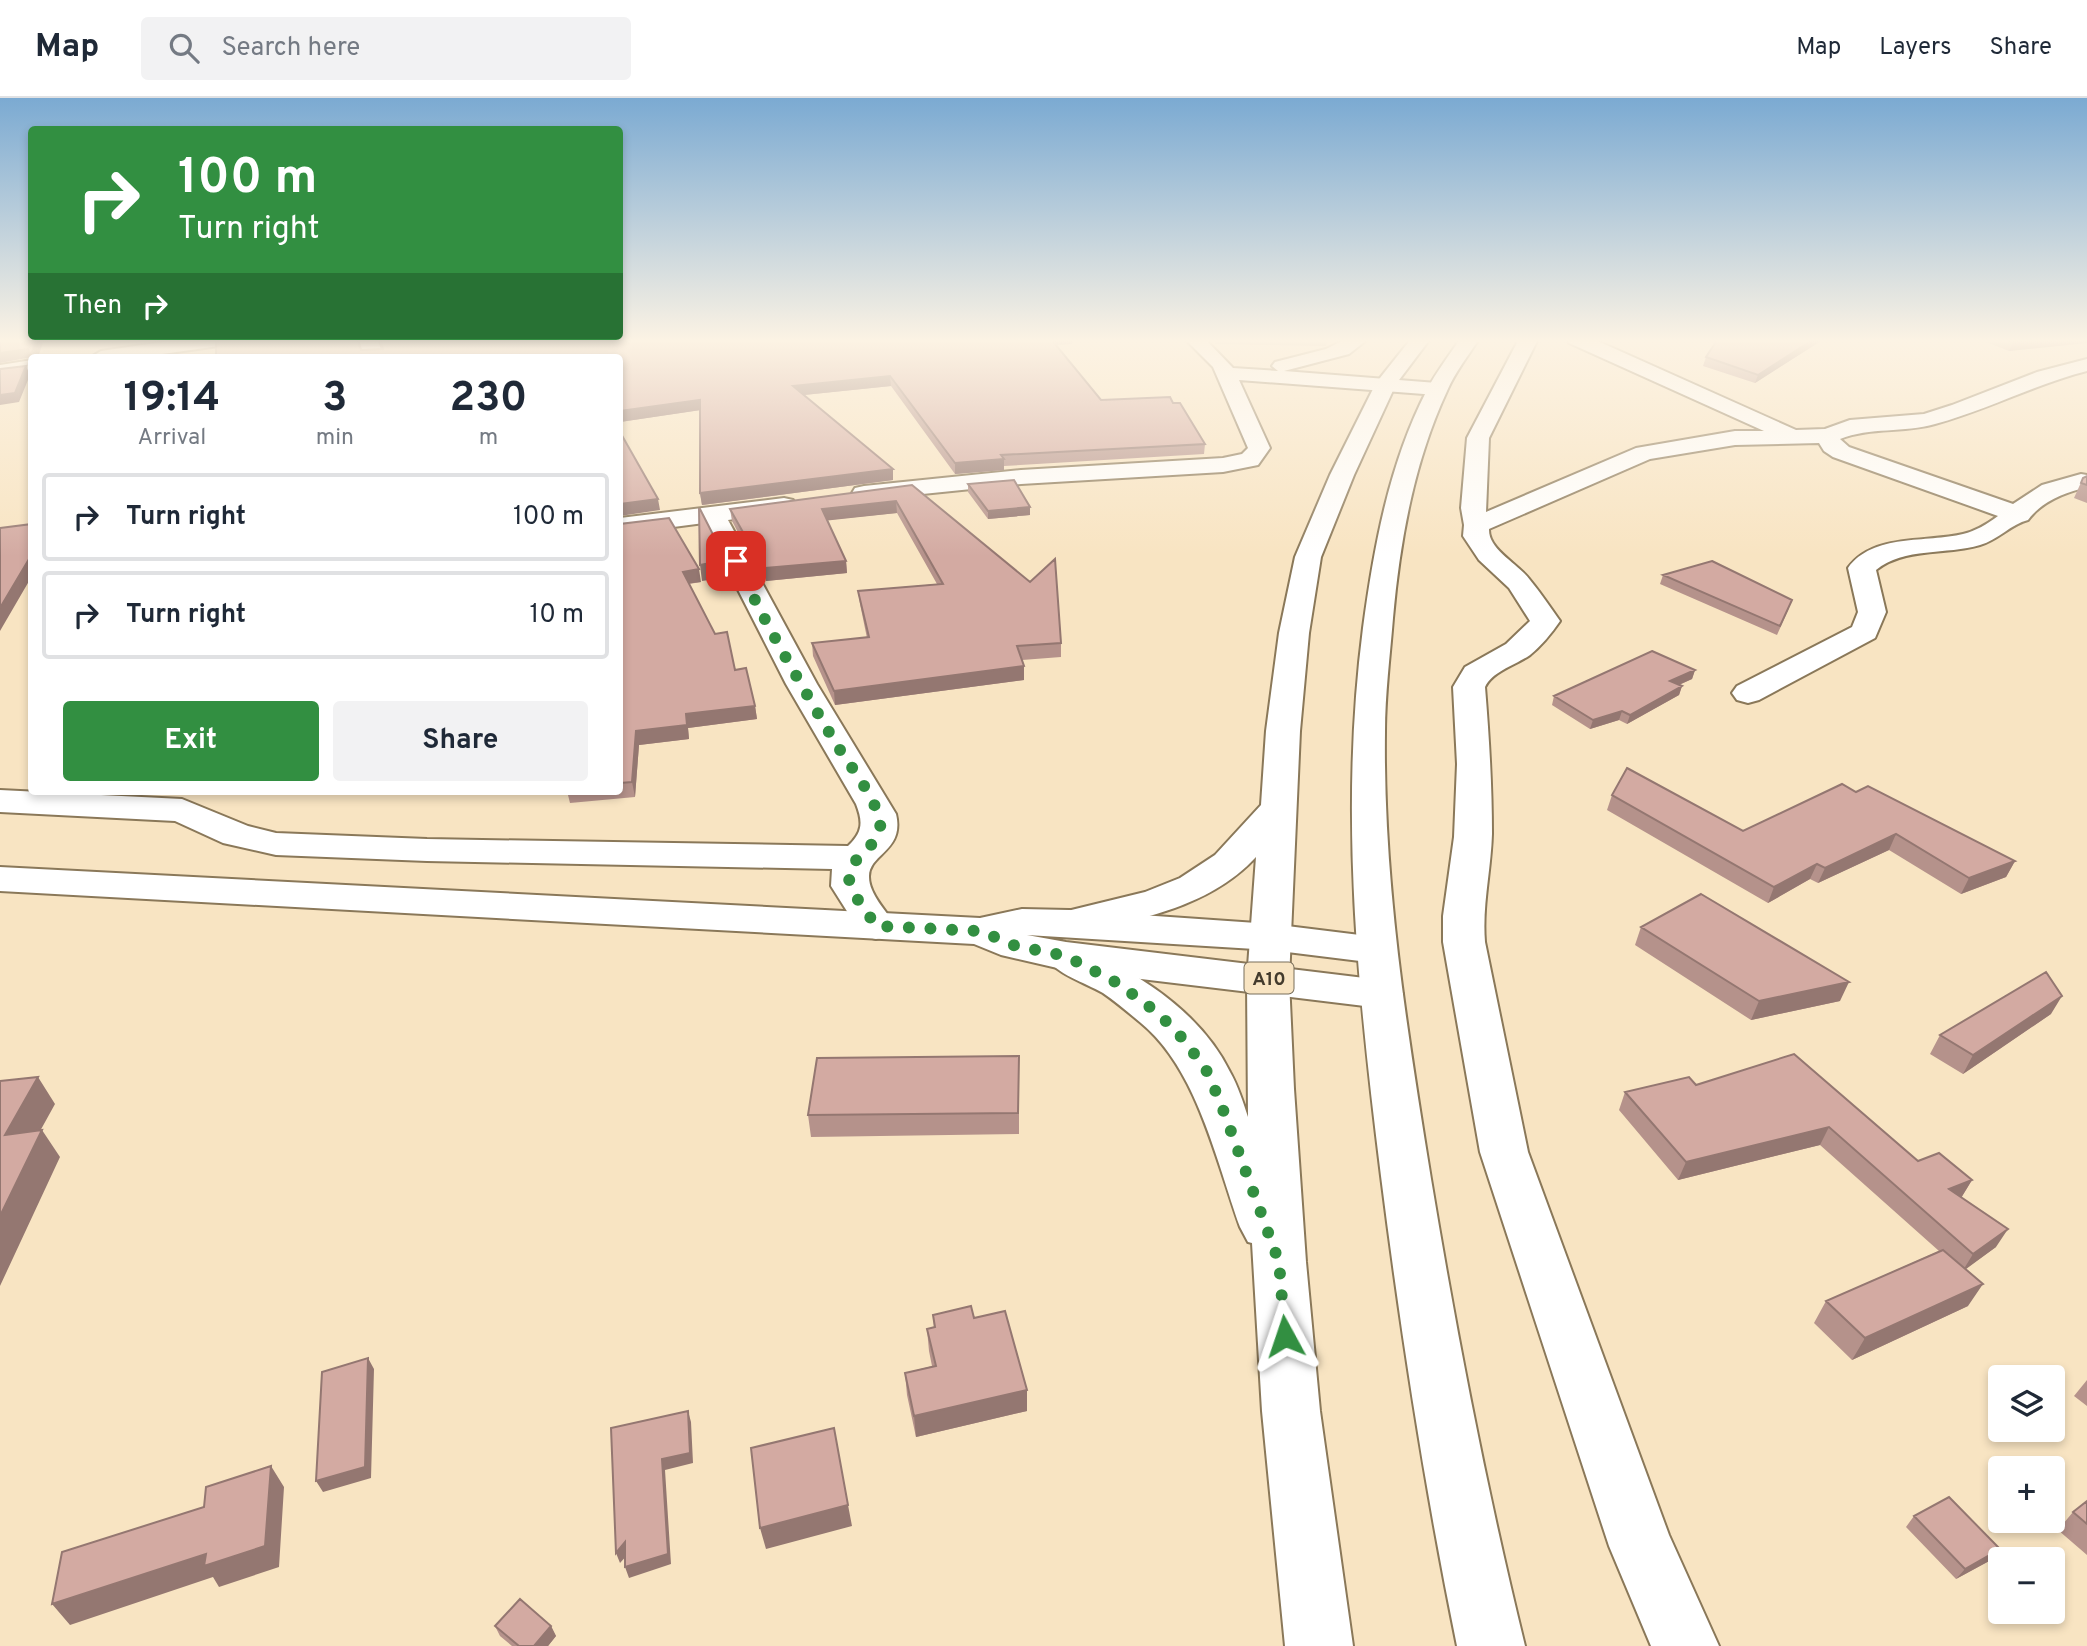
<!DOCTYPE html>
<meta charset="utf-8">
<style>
body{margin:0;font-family:Overpass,sans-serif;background:#f2f2f3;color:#1f2937;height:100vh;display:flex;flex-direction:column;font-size:26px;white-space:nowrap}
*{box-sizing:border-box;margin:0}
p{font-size:23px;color:#747a83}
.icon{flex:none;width:38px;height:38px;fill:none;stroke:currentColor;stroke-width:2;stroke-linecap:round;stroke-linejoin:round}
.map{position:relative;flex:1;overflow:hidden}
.panel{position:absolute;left:28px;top:256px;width:595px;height:441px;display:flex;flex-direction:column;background:#fff;border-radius:7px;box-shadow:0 4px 10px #0003}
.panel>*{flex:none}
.top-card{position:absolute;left:28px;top:28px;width:595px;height:214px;border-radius:7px;box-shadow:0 4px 10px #0003;background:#328f41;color:#fff;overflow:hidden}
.fabs{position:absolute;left:1988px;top:1267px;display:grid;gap:14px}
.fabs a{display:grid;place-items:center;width:77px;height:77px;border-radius:7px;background:#fff;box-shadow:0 4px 10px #0003;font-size:35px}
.pin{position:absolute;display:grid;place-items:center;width:60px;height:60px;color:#fff;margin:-30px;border-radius:14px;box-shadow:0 4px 10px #0006}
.me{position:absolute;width:77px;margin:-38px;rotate:355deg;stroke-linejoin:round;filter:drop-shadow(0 0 5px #0008)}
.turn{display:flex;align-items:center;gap:24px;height:147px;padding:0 35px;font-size:32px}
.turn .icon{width:91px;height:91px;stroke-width:2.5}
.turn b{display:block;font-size:49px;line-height:60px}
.then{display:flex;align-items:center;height:66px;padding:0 35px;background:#0003;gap:14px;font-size:26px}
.eta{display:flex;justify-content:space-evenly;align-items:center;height:119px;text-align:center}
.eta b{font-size:42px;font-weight:700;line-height:49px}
.cta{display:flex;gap:14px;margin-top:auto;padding:14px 35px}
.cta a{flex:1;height:80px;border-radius:7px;background:#328f41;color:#fff;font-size:28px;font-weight:700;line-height:80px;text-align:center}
.cta a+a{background:#f2f2f3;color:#1f2937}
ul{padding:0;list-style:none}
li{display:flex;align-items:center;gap:21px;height:88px;margin:0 14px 10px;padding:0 21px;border:4px solid #e0e1e3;border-radius:7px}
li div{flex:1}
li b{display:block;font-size:26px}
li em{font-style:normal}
header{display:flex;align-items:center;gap:42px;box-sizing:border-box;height:98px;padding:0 35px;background:#fff;border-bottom:2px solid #e0e1e3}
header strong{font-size:33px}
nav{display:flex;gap:38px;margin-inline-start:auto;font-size:24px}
.search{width:490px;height:63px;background:#f2f2f3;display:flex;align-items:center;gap:18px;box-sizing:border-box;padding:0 24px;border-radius:7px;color:#747a83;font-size:26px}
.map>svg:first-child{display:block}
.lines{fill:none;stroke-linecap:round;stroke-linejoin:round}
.minor-casing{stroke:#8a7859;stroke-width:4}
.secondary-casing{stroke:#8a7859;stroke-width:4}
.primary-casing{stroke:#8a7859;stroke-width:4}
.minor{fill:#fff;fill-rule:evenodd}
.secondary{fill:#fff;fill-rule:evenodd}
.primary{fill:#fff;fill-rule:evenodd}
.wall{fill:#b5928b}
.shaded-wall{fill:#947771}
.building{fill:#d3aaa2;stroke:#947771;stroke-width:2}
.route{stroke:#328f41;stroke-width:12;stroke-dasharray:0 21.6}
.labels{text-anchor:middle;stroke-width:7;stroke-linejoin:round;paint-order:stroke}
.shield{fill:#f8e4c2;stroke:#796e5a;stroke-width:2}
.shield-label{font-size:19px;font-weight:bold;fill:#433b2d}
</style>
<header>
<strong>Map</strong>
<div class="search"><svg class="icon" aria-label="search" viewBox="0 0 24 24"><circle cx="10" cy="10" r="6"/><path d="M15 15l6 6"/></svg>Search here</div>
<nav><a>Map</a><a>Layers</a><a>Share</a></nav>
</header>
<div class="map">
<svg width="2087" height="1548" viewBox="0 0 2087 1548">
<rect width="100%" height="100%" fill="#f8e4c2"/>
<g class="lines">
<defs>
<path id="minor" d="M183,241H235L226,247L141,259H91L101,253Z
M359,241H377L384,259H364Z
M1185,241H1205L1233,270L1278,273L1272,268L1275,264L1326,251L1346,241H1368L1349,256L1284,273L1437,285L1444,287L1447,291L1444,295L1437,297L1239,282L1270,350L1258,367L1223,374L1021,386L864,402L855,400L852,395L855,390L864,388L1021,372L1223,360L1242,356L1248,350L1213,269Z
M1519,241H1538L1489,340L1486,414L1636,350L1735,333H1764L1569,245L1567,241H1593L1796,332L1825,331L1850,322L1924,316L1952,307L2037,274L2087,261V273C2035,286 1987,312 1935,326C1904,335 1870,329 1840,341L1849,349L2013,406L2042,387L2081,376L2087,377V389C2064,395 2042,403 2028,422C2011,426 1998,442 1980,447C1947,457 1904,449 1876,472L1886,514L1875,540L1759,602L1748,605L1737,602L1732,595L1737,588L1852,529L1858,514L1848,470C1873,435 1927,445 1963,436C1976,433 1987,426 1998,418L1833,359L1824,353L1819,345L1735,347L1650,361L1489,431C1488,452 1519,466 1530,482C1541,495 1550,509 1560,523C1551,536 1542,547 1530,557C1516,567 1493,573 1485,589C1489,638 1492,686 1492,736C1491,772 1482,807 1485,844L1528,1054L1669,1437L1719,1548H1651L1609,1448L1480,1054L1443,844V818L1454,739L1457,666L1453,589L1465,569L1506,546L1530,523L1509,490L1479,462L1463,438L1464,427L1461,410L1467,340Z
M32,262V274L0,279V267Z
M784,400L793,402L796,407L793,412L728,422L817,586L896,716C905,753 868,756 869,779C869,796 887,814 896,828L890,837L876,841L862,837L831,788L832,771L427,763L276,757L223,745L175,723L0,714V692L182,701L248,728L276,735L427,741L848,748C863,734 863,724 856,706L786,586L704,425L620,436V420Z"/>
<path id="secondary" d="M0,769L980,820L1022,811L1069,812L1271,826L1376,839L1391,843L1397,852L1391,861L1376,865L1271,852L1027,837L1066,844L1381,882L1396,886L1403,896L1396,906L1381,910L1066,872L1001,857L974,846L0,793Z"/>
<path id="primary" d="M1411,241H1430L1396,286L1354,377L1321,459L1309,535L1300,633L1289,882L1294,991L1306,1164L1320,1313L1353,1548H1285L1262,1313L1252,1145L1248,1144L1240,1129C1216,1062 1197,971 1141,925C1129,915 1116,904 1103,895C1084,884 1057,877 1045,858L1051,848C1073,842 1087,852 1107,862C1156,887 1205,923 1230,974C1238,988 1243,1004 1248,1019L1247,882L1256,759C1207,812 1135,821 1069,838L1055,834L1049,825L1055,816L1145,794L1180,780L1215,757L1261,707L1266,633L1279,535L1295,459L1330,377L1376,285Z
M1460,241H1479C1468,258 1455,274 1447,293C1414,364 1400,442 1393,520C1390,558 1385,596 1385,634C1383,784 1407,933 1431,1081C1457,1238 1487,1394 1525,1548H1457C1425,1392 1401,1236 1381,1078C1358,894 1339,715 1363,530C1374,448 1389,366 1427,292C1436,274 1449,258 1460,241Z"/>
</defs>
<use href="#minor" class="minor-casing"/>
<use href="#secondary" class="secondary-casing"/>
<use href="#primary" class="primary-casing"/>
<use href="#minor" class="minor"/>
<use href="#secondary" class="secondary"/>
<use href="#primary" class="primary"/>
</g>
<path class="wall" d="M380,241H1072V246L1055,247L1101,302L1173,305L1205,346L1204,356L1004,368V372L955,376L891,288L804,297L893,382L702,407L700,395V312L620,324V259L361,252L383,251Z
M1215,241H1327V242L1326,248L1215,246Z
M1824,241L1755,285L1703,268L1706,259Z
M1979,241H2087L2009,253Z
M2087,378V405L2074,400L2083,380Z
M968,386L1030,417L988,421L968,394Z
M912,387L1061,545V559L1022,562L1024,568V582L835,607L813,558L812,545L867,540L860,506L858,493L937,486L897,415L827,422L846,463L847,475L766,483L763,473L759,474L732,423L730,411Z
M620,426L701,484L689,486L715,536L755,608L757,621L688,630L689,641L639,647L635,699L570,705L567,693H620Z
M1663,477L1789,510L1777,537L1660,486Z
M1695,572L1692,581L1679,587L1682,588L1679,597L1627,626L1619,622L1590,631L1552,607L1554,598Z
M1856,694L2015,763L2006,779L1961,796L1889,752L1818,785L1810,781L1768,805L1607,712L1612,697L1743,733Z
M1641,829L1840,903L1751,922L1635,847Z
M2051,916L1963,976L1930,956L1940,937Z
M1794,956L1918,1063L1972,1082L1961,1100L1996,1149L1965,1171L1968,1208L1852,1262L1814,1225L1826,1203L1939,1153L1820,1047L1678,1082L1619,1012L1625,994L1696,987Z
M1019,980V1036L811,1039L808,1017Z
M933,1217L974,1220L1027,1292V1313L916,1339L907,1297L905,1275L932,1268L929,1253L927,1231L934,1230Z
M2087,1282V1308L2074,1298Z
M2087,1403V1457L2058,1432L2073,1414Z
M1914,1418L2000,1451L1991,1462L1956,1481L1906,1429Z
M495,1528H551L556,1538L548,1548H512L500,1538Z"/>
<path class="shaded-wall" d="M37,241H72L43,245L38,259H32L0,265V255L28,251Z
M1048,241H1072V246L1048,247Z
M1814,241H1824L1755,285L1758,277Z
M2041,241H2087V245L2009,253L2013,244Z
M26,268L30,277L19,304L0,307V297Z
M890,278L891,288L794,298L793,288Z
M700,302L701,312L620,324V313Z
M1004,361V372L955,376V365Z
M893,371V382L702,407L700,395Z
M658,401L660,412L620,418V406Z
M896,403L897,415L823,423L822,411Z
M1030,409V417L988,421V413Z
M32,456V478L0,533V510Z
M758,461H761L763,473L759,474Z
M726,462L729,479L702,483L700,467Z
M846,463L847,475L766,483L765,470Z
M699,471L701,484L685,486L683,474Z
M1024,568V582L835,607L834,593Z
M1695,572L1692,581L1667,592L1670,583Z
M1682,588L1679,597L1627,626L1630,617Z
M755,608L757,621L688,630L689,641L639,647L635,699L632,684L636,633L686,616Z
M1622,613L1619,622L1590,631L1593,622Z
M1896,736L1889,752L1818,785L1825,770Z
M2015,763L2006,779L1961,796L1969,780Z
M1817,766L1810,781L1768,805L1774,789Z
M1849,884L1840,903L1751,922L1759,903Z
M2062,898L2051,916L1963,976L1973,957Z
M38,979L55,1006L23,1064L5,1037Z
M1829,1029L1820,1047L1678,1082L1686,1064Z
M42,1032L60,1059L0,1188V1118Z
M1972,1082L1961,1100L1949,1091Z
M2008,1131L1996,1149L1962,1174L1973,1156Z
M1983,1186L1968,1208L1852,1262L1865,1240Z
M368,1260L374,1271L371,1380L323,1394L316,1383Z
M1027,1292V1313L916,1339L914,1318Z
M688,1313L691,1324L693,1365L665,1372L671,1466L629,1480L625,1469L662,1361Z
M271,1368L284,1389L279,1469L219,1489L213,1479L70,1527L52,1506Z
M848,1407L852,1428L766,1451L760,1430Z
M625,1444L629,1455L620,1465L616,1455Z
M2000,1451L1991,1462L1956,1481L1965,1471Z
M551,1528L556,1538L548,1548H534Z"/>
<path class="building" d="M0,241H37L31,257L28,251L0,255Z
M220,241H357L361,252L383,251L380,241H1051L1101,302L1170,299L1173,305H1180L1205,346L1001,357L1004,361L955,365L890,278L793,288L893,371L700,395V302L620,313V259H216V244Z
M1718,241H1814L1758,277L1706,259Z
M2005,241H2041L2013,244Z
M26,268L15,295L0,297V271Z
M620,334L658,401L620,406Z
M2087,378V387L2081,385L2083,380Z
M1014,382L1030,409L988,413L968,386Z
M912,387L1030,484L1055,461L1061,545L1017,548L1024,568L834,593L812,545L869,539L858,493L943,486L896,403L822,411L846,463L765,470L761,461H758L730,411Z
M699,411H700L726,462L700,467Z
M669,420L699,471L683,474L715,536L727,534L735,572L746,570L755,608L686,616L687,627L636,633L632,684L620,685V426Z
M32,426V456L0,510V430Z
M1712,463L1792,502L1780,528L1663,477Z
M1652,553L1695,572L1670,583L1682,588L1630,617L1622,613L1593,622L1554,598Z
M1627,670L1743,733L1842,686L1856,694L1868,688L2015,763L1969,780L1896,736L1825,770L1817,766L1774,789L1612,697Z
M1701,796L1849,884L1759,903L1641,829Z
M2046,874L2062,898L1973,957L1940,937Z
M1794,956L1918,1063L1939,1055L1972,1082L1949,1091L2008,1131L1973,1156L1829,1029L1686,1064L1625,994L1689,979L1696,987Z
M1019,958L1018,1015L808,1017L817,960Z
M38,979L5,1037L42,1032L0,1118V983Z
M1943,1152L1983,1186L1865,1240L1826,1203Z
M971,1208L974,1220L1005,1213L1027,1292L914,1318L905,1275L936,1268L927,1231L935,1229L933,1217Z
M368,1260L365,1369L316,1383L322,1274Z
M688,1313L690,1355L662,1361L668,1456L625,1469V1444L616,1455L611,1330Z
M834,1330L848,1407L760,1430L751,1350Z
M271,1368L265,1448L204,1468L206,1456L52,1506L62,1454L204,1409L206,1389Z
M1949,1399L2000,1451L1965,1471L1914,1418Z
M2087,1403V1426L2073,1414Z
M520,1501L551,1528L534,1548H519L495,1528Z"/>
<linearGradient id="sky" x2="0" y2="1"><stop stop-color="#7baad2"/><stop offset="0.53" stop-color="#fcf3e4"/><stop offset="1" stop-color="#fcf3e4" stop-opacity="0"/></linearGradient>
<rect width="2087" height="458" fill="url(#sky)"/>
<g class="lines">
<path class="route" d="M736,463C764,524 799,583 833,641C846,663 876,699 880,724C884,751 839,760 851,788C856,802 868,815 876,828L980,833L1016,848L1066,858L1119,886L1159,916L1185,943L1208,975L1222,1009L1279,1164L1285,1238"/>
</g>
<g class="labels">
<rect class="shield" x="1244.5" y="864.5" width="49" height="31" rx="5"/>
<g class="shield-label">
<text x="1269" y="887">A10</text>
</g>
</g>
</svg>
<div class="fabs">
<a><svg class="icon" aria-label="layers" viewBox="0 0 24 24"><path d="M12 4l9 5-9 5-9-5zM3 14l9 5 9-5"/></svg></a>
<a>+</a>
<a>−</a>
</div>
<div class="pin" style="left:736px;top:463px;background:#d93025"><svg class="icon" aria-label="arrive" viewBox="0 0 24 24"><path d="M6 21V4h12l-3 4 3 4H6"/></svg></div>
<svg class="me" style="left:1285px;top:1238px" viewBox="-20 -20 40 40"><path d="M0-17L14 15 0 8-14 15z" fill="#328f41" stroke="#fff" stroke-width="4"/></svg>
<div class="top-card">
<div class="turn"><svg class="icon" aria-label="right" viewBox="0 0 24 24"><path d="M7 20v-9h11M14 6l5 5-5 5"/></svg><div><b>100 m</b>Turn right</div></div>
<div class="then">Then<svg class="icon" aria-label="right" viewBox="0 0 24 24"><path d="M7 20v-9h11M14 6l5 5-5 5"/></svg></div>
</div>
<section class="panel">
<div class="eta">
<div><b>19:14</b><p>Arrival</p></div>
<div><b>3</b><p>min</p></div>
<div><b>230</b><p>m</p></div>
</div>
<ul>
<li><svg class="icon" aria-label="right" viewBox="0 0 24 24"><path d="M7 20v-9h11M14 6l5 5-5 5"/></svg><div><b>Turn right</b></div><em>100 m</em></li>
<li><svg class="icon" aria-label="right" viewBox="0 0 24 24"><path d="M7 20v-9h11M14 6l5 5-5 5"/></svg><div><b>Turn right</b></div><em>10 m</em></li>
</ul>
<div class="cta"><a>Exit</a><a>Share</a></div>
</section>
</div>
